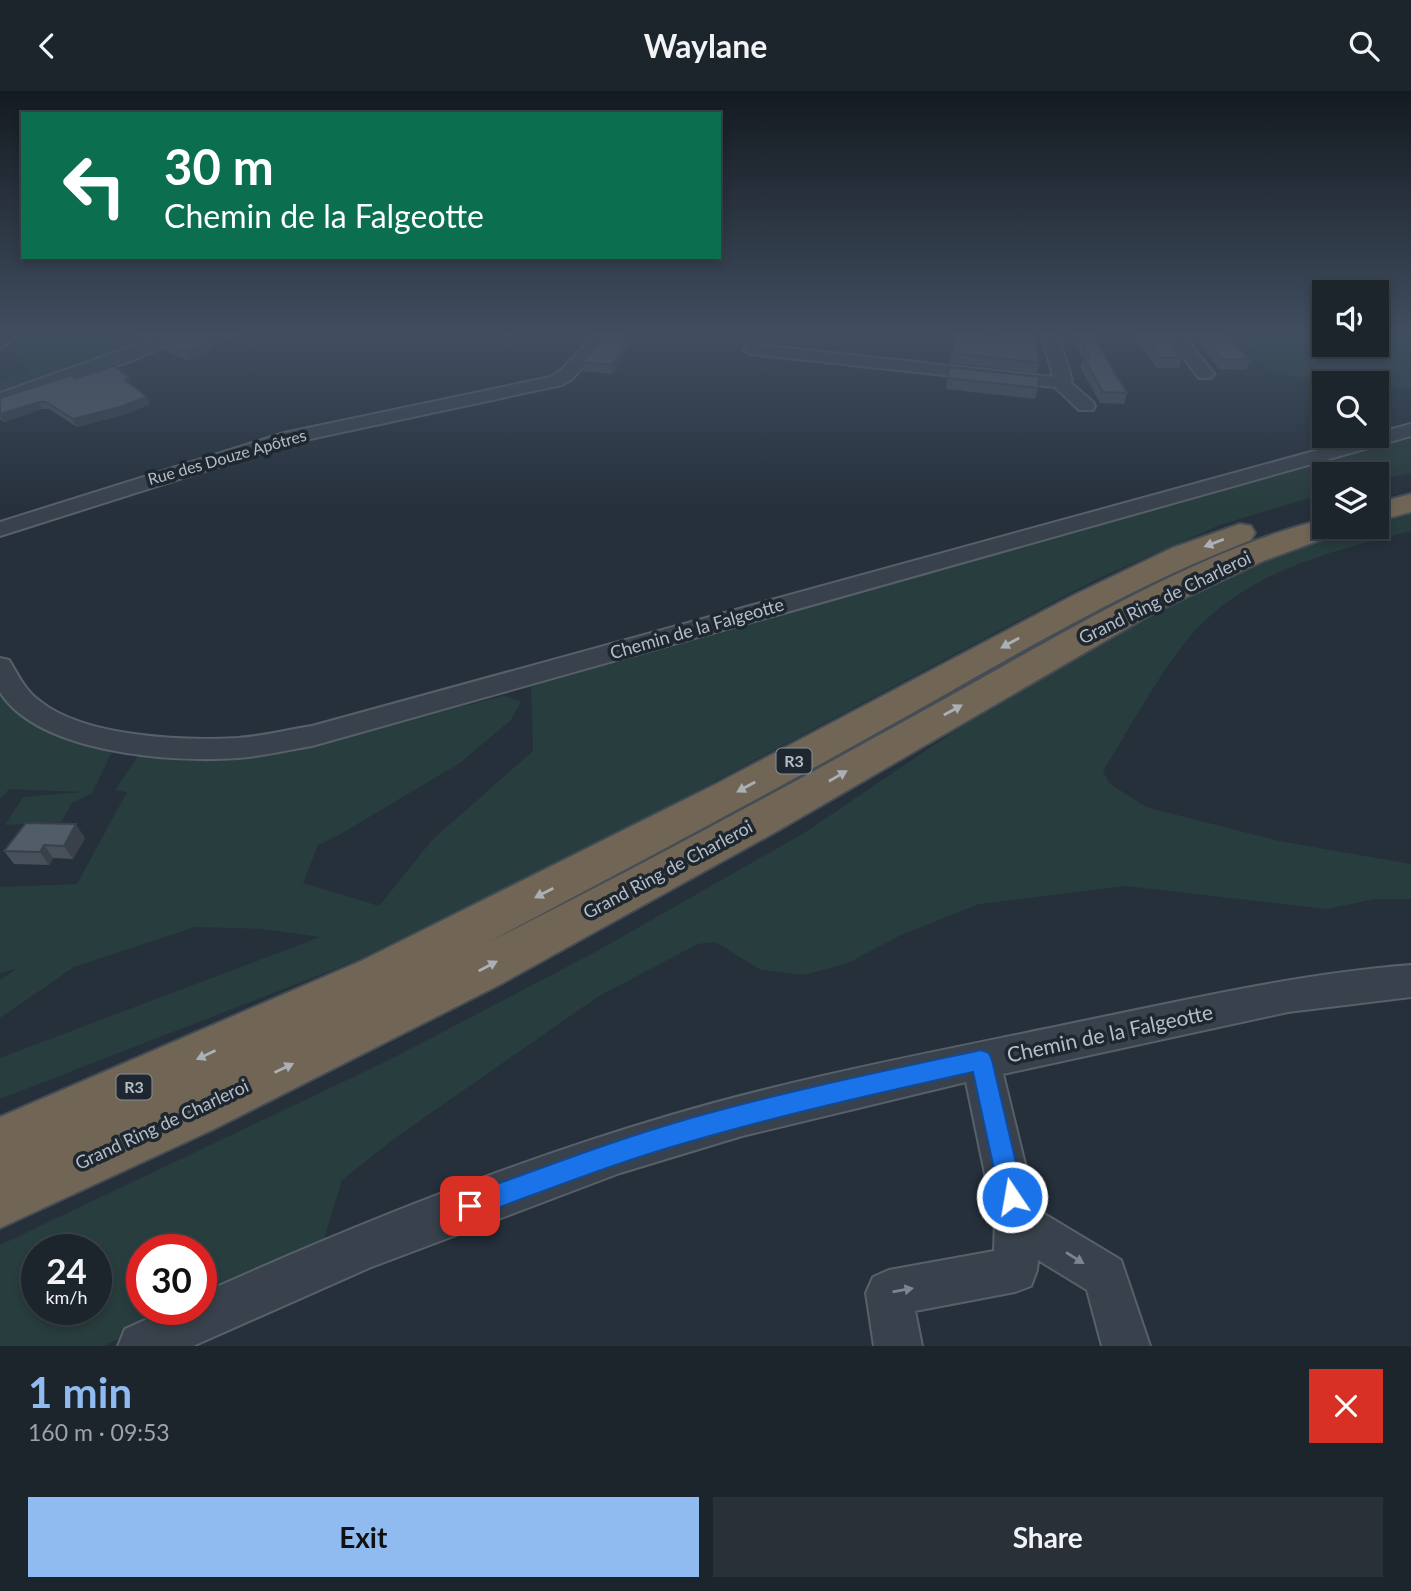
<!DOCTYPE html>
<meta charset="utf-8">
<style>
body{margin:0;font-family:Lato,sans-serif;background:#293038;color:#f1f3f6;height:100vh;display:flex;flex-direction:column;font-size:26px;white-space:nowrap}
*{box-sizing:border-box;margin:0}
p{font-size:23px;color:#a0a4a9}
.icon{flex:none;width:38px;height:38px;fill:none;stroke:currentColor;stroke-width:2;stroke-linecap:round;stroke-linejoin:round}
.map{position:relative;height:1255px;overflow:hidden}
.details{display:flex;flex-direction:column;background:#1c242c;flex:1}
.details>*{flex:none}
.guide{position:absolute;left:21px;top:21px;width:700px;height:147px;border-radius:0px;box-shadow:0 4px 10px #0003,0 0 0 2px #3a4148;background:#0b6e4f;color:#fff;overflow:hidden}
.controls{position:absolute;left:1312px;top:189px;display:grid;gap:14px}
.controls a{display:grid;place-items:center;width:77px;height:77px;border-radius:0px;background:#1c242c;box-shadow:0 4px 10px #0003,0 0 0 2px #3a4148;font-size:35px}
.speed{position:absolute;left:21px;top:1143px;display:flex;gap:14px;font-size:35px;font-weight:700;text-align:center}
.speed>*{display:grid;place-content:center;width:91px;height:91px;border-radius:50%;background:#1c242c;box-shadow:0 4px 10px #0003,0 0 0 2px #3a4148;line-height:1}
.speed small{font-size:18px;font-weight:400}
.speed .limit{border:10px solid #d22;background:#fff;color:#111}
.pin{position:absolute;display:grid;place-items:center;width:60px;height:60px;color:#fff;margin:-30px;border-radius:14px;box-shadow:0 4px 10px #0006}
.me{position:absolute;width:77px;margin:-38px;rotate:348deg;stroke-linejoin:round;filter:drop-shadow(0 0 5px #0008)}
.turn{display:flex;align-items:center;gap:24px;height:147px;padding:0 28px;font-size:32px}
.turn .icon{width:91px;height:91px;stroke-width:2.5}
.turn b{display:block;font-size:49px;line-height:60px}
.round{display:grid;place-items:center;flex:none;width:74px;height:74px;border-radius:0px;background:#293038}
.head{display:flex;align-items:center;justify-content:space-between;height:119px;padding:0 28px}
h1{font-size:42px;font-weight:700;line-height:52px;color:#90bbf0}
.button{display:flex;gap:14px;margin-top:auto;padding:14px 28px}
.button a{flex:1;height:80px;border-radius:0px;background:#90bbf0;color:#111;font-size:28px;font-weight:700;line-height:80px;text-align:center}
.button a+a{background:#293038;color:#f1f3f6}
header{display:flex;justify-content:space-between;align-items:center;height:91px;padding:0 28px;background:#1c242c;font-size:32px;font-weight:700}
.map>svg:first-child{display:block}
.green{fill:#283d3d;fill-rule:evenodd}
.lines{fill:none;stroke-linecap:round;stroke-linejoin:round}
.minor-casing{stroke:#576069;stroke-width:4}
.highway-casing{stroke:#444d56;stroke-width:4}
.minor{fill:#39424c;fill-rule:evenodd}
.highway{fill:#716556;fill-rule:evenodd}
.tram{stroke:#5b6672;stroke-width:2}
.wall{fill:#464f5a}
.shaded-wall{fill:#39404a}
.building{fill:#515c69;stroke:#39404a;stroke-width:2}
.oneway{fill:#abb0b6}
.oneway2{fill:#7d8690}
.route{fill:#1a73e8;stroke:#114b97;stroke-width:2}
.labels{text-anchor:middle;stroke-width:7;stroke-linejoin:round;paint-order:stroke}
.far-street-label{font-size:16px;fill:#b5bdc7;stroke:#1e2730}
.shield{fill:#1e2730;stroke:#88909a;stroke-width:2}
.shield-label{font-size:16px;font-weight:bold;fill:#b5bdc7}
.street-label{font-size:18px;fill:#b5bdc7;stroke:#1e2730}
.near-street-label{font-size:21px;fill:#b5bdc7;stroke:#1e2730}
</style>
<header><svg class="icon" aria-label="back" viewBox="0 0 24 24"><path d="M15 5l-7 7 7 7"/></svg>Waylane<svg class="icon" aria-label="search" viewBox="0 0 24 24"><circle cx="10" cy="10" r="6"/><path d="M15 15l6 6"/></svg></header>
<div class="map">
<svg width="1411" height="1255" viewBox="0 0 1411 1255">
<rect width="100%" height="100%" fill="#25303b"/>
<path class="green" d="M1237,243H1300L1314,288L1272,282Z
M45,244L79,245L114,255L97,269L0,302V291L28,280L16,260Z
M1304,244L1325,246V254L1377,252L1411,256V299L1377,295V292L1317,287Z
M1411,342V382L1377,389V383H1325V402L1220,434L1097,488L646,727L356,870L0,1008V967L320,846L264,838L195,836L74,876L0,927V889L16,878L0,882V796L77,793L127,701L115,699L138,665C262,674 384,634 504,605L521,611L511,629L460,672L339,744L318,754L303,792L379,815L433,748L533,660L531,595L1107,427Z
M1411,422V440C1327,461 1239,482 1183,554C1153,593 1129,638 1103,680L1109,692L1146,716L1279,750L1411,773V808H1375L1327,818L1126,795L979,813L901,844L848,872L804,884L761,879L715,851L698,853L599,905L395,1047L342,1089L321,1158L201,1210V1158H142V1218H183L103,1255H0V1154L393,967L599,859L804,742L965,633L1148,527L1209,495L1276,465L1344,441L1363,436H1377V432ZM37,1158H96V1218H37Z
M0,599L29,629L63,646L112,661L92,702L72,712L61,731L5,734L23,706L82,701L9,698L0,708Z"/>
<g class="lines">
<defs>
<path id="minor" d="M167,243H191L134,269L0,313V302Z
M596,243H614L572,288L562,294L296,351L0,445V431L284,342L550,286L560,280Z
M1042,243H1058L1072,289L1070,291L1093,311L1095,315L1093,319H1079L1055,296L751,263L743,258L751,253L1053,286Z
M1166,243H1183L1214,283L1211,287H1199Z
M1411,333V345L312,655C288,659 263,665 238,667C173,672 38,662 0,601V567L9,569C19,585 25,600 41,611C86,646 183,650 238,647C263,645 287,639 312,635L1369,345H1377V342Z
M1411,874V906L1288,921L1003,983L1036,1118L1121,1169L1150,1255H1102L1087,1199L1038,1169L1037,1179L1031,1195L1015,1201L915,1220L922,1255H874L866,1202L873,1186L889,1179L994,1160L995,1131L966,991L742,1045L620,1082L369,1177L193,1255H118L125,1238L169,1218H201V1203C352,1135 509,1072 668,1025C799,986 935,961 1069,933C1182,910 1295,883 1411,874Z"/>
<path id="highway" d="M1411,403V421L1377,430V412Z
M1325,428V436H1343L1339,442L1263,470L1155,521L779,739L499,894L214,1038L0,1137V1026L361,870L718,692L1072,505L1172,457L1240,433L1251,435L1255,442L1251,449C1121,499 1002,572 880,640C750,713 617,783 485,853C641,775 795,691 948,606C1062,543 1198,459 1325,428Z"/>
</defs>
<use href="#minor" class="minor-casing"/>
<use href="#highway" class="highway-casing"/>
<use href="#minor" class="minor"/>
<use href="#highway" class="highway"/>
<path class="tram" d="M0,259L19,243"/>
</g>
<path class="wall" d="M139,243H158L148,247Z
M173,243H244L209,256L210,260L188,269L162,259L159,250Z
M955,243L1003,247L1004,243H1033L1040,272L1037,282L950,272Z
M1076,243H1092L1127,302L1124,313L1100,312L1080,276L1083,268L1074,252Z
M1133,243H1163L1182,267L1179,277H1157Z
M1192,243H1225L1250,269L1246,279L1219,278Z
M628,245V254L615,281L611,283L583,280L582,271Z
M949,276L1038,297L1035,308L946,298Z
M76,287L133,295L150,313L123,324L77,336L49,318H42L4,331L0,328V307Z
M85,747L73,768L53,767L49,774L14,773L4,760Z"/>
<path class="shaded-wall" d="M146,243H158L148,247Z
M217,243H244L209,256L210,260L188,269L185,260L201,249Z
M628,245V254L615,281L611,283V274Z
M147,306L150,313L123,324L77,336L73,328Z
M39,311L42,318L4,331L0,324Z
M76,733L85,747L73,768L64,755Z
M44,754L53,767L49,774L40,761Z"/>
<path class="building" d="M173,243H217L201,249L207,251L185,260L159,250Z
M608,243L628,245L614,271L611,274L582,271Z
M955,243H975L1007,247L1006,243H1033L1040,272L952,262Z
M1077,243H1092L1127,302L1103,301L1083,266L1090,267Z
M1143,243H1163L1182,267H1160Z
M1202,243H1225L1250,269L1222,268Z
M114,275L130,287L125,289L147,306L120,316L73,328L46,311H39L0,323V307L71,284L76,287Z
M949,276L1039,286L1038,297L948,287Z
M26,732L76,733L64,755L44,754L40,761L4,760Z"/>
<defs><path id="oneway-solid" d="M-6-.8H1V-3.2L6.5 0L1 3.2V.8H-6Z" transform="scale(1.75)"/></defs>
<g class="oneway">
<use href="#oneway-solid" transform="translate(1214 452) rotate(159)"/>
<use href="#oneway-solid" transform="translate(1010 552) rotate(151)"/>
<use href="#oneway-solid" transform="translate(953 619) rotate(-29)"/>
<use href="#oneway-solid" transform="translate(838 685) rotate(-30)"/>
<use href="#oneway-solid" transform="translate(746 696) rotate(151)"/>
<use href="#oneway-solid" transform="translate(544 802) rotate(153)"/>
<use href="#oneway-solid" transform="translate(488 875) rotate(-28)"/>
<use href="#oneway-solid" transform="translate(206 964) rotate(155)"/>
<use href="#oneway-solid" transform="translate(284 977) rotate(-26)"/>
</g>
<g class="oneway2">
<use href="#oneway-solid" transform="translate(1075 1167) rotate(32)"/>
<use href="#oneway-solid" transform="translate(903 1199) rotate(-10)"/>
</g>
<linearGradient id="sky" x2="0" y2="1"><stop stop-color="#141a20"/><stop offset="0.58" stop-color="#404e60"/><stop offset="1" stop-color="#404e60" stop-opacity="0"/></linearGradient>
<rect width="1411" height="419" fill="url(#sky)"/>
<path class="route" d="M981,959L989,962L992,969L1024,1106L1020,1115L1012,1118L1003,1115L1000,1106L973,981C879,1002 785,1023 692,1050C617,1071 544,1100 470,1127L462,1123L458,1115L462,1106L470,1103C544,1076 617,1048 691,1027C787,1000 884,980 981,959Z"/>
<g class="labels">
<g class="far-street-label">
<text transform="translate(227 366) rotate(-16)" y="6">Rue des Douze Apôtres</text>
</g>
<g class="shield">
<rect x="776.5" y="657.5" width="35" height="25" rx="5"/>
<rect x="116.5" y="983.5" width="35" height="25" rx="5"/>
</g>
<g class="shield-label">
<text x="794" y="676">R3</text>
<text x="134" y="1002">R3</text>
</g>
<g class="street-label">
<text transform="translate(1165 507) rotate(-26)" y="6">Grand Ring de Charleroi</text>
<text transform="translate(697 538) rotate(-16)" y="6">Chemin de la Falgeotte</text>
<text transform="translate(668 779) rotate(-28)" y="6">Grand Ring de Charleroi</text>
<text transform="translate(162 1034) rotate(-25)" y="6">Grand Ring de Charleroi</text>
</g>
<g class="near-street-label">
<text transform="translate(1110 943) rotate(-12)" y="7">Chemin de la Falgeotte</text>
</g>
</g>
</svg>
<div class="controls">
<a><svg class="icon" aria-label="sound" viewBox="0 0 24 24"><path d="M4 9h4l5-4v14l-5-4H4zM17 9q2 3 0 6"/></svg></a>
<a><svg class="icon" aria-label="search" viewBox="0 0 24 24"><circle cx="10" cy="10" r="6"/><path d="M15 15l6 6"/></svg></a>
<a><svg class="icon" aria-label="layers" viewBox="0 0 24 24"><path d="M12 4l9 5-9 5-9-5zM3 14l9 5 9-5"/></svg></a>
</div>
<div class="speed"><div>24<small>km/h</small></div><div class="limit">30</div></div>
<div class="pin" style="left:470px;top:1115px;background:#d93025"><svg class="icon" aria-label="arrive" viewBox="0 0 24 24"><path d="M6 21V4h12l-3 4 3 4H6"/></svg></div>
<svg class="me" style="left:1012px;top:1106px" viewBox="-20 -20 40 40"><circle r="17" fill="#1a73e8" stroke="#fff" stroke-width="3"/><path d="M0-11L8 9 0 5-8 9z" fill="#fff"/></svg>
<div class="guide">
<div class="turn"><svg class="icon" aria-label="left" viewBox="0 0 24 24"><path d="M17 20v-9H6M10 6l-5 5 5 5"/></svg><div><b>30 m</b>Chemin de la Falgeotte</div></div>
</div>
</div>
<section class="details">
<div class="head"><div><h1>1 min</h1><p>160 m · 09:53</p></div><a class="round" style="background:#d93025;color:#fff"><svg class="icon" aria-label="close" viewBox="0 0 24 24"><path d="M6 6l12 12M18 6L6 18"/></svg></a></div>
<div class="button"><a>Exit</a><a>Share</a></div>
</section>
